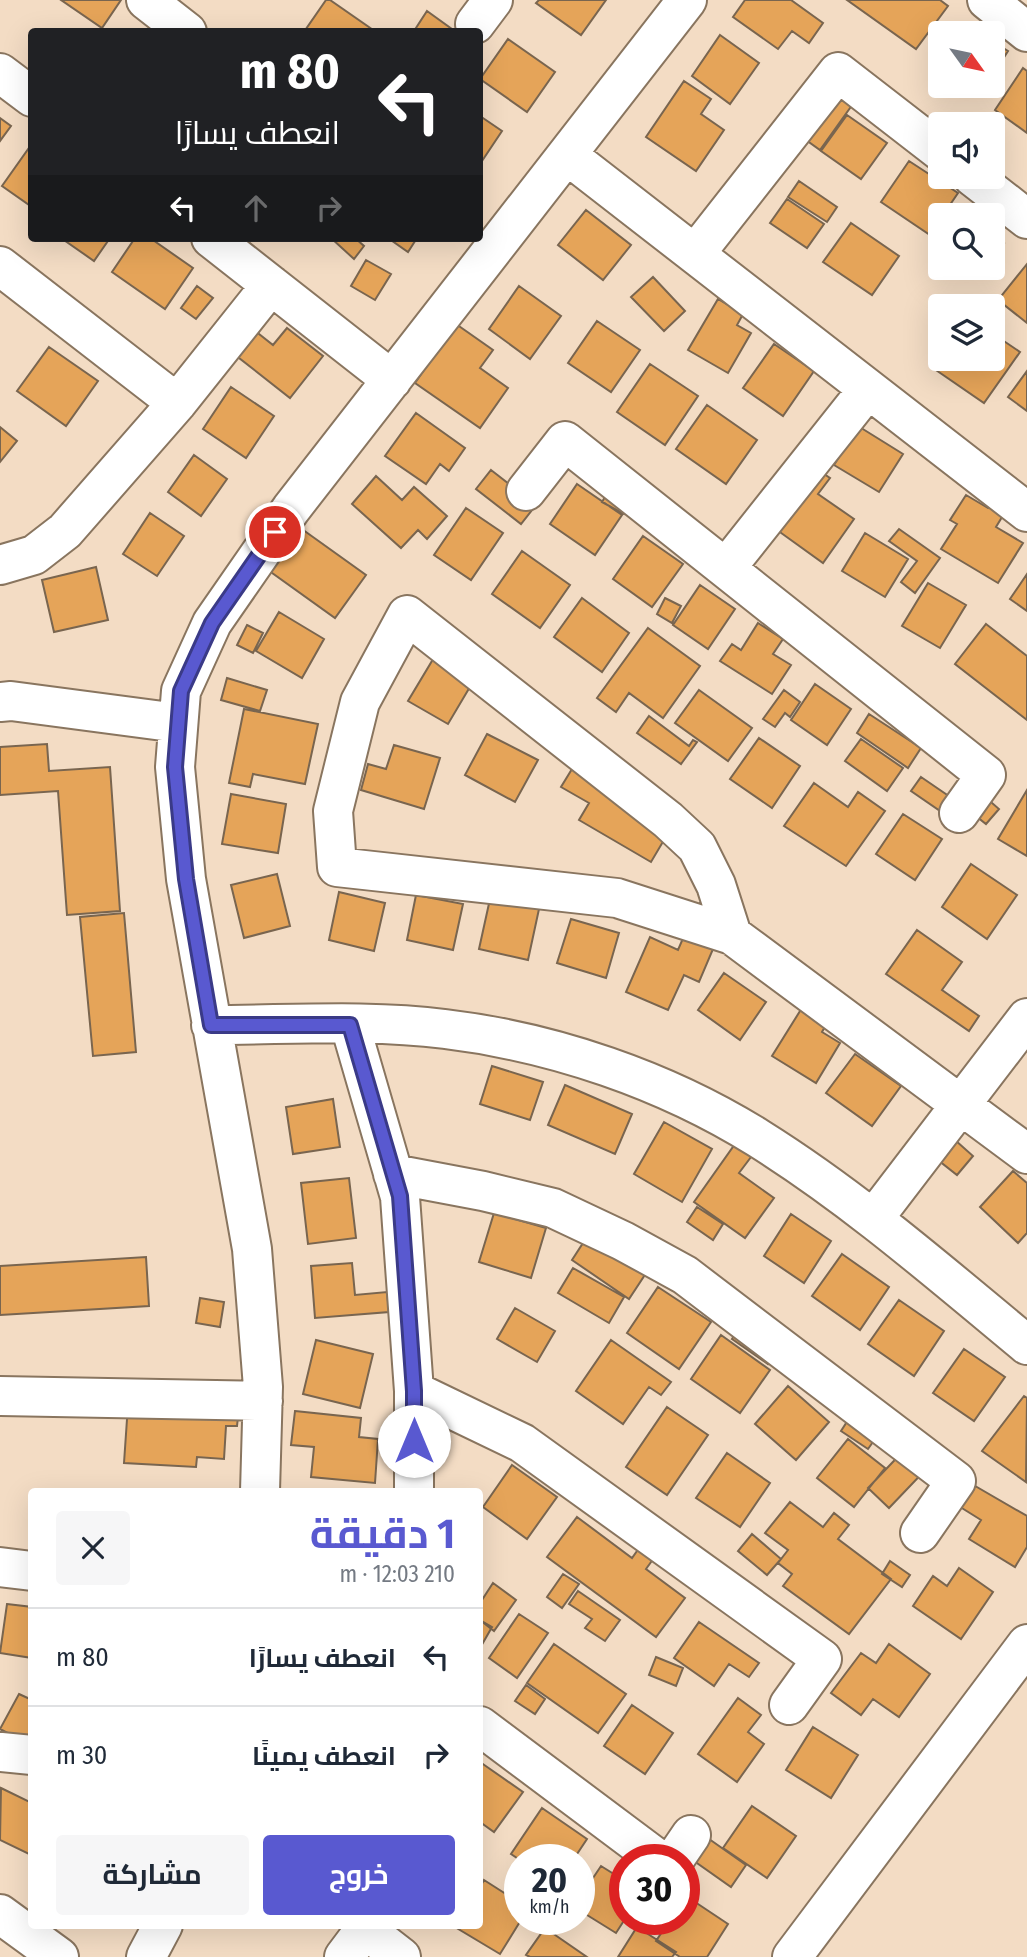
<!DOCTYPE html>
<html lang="ar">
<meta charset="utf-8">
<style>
body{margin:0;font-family:"Fira Sans Condensed",Cairo,sans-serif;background:#f6f6f7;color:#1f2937;direction:rtl;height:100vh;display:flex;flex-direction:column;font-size:26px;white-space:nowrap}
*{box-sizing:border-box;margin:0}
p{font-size:23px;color:#747a83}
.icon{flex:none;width:38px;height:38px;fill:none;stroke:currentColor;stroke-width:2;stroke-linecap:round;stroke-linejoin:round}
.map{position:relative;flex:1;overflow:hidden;direction:ltr}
.drawer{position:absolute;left:28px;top:1488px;width:455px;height:441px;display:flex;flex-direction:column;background:#fff;border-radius:7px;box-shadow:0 7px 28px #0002;direction:rtl}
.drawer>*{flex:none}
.banner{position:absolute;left:28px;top:28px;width:455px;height:214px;border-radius:7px;box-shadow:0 7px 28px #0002;direction:rtl;background:#202124;color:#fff;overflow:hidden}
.needle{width:46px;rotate:123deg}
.buttons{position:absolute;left:928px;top:21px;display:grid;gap:14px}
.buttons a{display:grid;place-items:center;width:77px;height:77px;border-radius:7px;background:#fff;box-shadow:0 7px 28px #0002;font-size:35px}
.speed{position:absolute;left:504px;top:1844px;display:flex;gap:14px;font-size:35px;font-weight:700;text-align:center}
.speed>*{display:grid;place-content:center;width:91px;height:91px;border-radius:50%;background:#fff;box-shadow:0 7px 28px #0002;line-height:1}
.speed small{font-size:18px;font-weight:400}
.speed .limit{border:10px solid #d22;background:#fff;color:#111}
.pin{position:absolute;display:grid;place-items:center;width:60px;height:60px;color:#fff;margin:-30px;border:4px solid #fff;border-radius:50%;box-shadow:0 2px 7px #0007}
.me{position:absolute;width:77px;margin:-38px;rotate:0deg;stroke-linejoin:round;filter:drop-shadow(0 0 5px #0008)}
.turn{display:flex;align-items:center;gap:24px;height:147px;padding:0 28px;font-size:32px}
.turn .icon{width:91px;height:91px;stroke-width:2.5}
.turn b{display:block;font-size:49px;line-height:60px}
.lanes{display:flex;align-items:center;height:66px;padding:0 28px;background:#0003;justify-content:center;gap:35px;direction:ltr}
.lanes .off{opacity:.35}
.round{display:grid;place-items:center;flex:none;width:74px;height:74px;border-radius:7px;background:#f6f6f7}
.head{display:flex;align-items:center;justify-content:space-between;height:119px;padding:0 28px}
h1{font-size:42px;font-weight:700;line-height:52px;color:#5959d0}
.cta{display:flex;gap:14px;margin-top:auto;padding:14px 28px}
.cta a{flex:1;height:80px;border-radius:7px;background:#5959d0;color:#fff;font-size:28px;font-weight:700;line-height:80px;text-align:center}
.cta a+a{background:#f6f6f7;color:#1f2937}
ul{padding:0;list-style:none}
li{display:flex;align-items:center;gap:21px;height:98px;padding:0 28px;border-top:2px solid #e0e1e3}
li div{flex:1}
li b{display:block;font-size:26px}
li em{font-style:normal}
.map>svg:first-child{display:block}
.building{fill:#e5a459;stroke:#79654f;stroke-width:2}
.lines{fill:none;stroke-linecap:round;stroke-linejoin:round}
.minor-casing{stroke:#89755f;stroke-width:42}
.minor{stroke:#fff;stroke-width:38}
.route-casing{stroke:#3a3a87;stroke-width:18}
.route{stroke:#5959d0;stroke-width:12}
</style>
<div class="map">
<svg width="1027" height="1957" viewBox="0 0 1027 1957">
<rect width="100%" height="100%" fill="#f3dcc4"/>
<path class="building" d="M61,0H121L102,28Z
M326,0H330L376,32H309L306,29Z
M539,0H606L581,35L536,3Z
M745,0H791L823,23L809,43L792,31L778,49L733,17Z
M847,0H940L948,6L916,49Z
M427,11L456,32L414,31Z
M720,35L759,63L730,104L692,76Z
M508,39L555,72L527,112L480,79Z
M992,41L1008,51L992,76Z
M1023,68L1027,71V133L995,110Z
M836,76L860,94L820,150L795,132Z
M684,81L711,99L701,114L724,130L696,171L646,137Z
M966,86H986L981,95Z
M847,115L887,143L861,179L821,151Z
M480,116L502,131L480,164Z
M0,118L11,126L0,141Z
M31,145H32V207L2,186Z
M909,161L958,193L943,215H940L930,235L881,202Z
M799,181L837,207L827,222L788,197Z
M787,199L824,224L807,248L770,223Z
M586,210L631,245L603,280L558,245Z
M851,223L899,256L872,295L823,262Z
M992,233L1004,243L992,256Z
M61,238H110L94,261Z
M135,238H150L193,268L165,309L112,272Z
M331,238H355L364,246L354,259Z
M388,238H417L408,252Z
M366,260L391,274L375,300L351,286Z
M1027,264V323L998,300Z
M653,277L685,311L664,331L631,297Z
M197,286L213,298L196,319L181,308Z
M519,286L561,316L530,359L489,329Z
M718,299L743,314L737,325L751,333L728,373L688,350Z
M597,321L640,350L611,392L568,363Z
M456,324L493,350L480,368L508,388L480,428L415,383Z
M287,328L323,356L290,398L234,354L254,330L273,345Z
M992,333L1020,352L984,403L933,368L940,357L992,359Z
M774,344L814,371L783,416L743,388Z
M49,347L98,381L66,426L17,391Z
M650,364L698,396L665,445L617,412Z
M1027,371V411L1008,397Z
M231,387L274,416L246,458L203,429Z
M707,405L757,440L726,484L676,449Z
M416,413L465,448L449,471L440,464L426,484L385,456Z
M858,426L903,454L879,492L834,465Z
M0,427L17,441L0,462Z
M194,455L227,479L201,516L168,492Z
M806,462L830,478L818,494L854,519L823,563L777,530Z
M491,470L536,505L521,524L476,489Z
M376,476L402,500L414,487L447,516L427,539L418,530L401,548L352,504Z
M613,483L635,495L624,514L602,502Z
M577,484L622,515L595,555L550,524Z
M1000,491L1013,499L996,527L1023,543L998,583L941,549L957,524L950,520L966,495L988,508Z
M466,508L503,533L471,580L434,555Z
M150,513L184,536L157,576L123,554Z
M299,527L366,575L335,618L268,570Z
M899,529L940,558L915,593L901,582L917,561L889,541Z
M865,533L908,559L885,597L842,571Z
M643,536L683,564L652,607L613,579Z
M522,551L570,585L540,628L492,594Z
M96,567L108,620L54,632L42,580Z
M1027,574V611L1010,599Z
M928,583L966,605L940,648L902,626Z
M700,585L735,609L708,649L673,625Z
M582,598L629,633L602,672L554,637Z
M665,598L681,606L672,623L657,614Z
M279,612L324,639L302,678L256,651Z
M758,623L783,639L773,654L791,665L772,694L720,661L732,644L741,650Z
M986,624L1027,656V720L955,664Z
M247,625L263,633L253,653L237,645Z
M648,628L700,666L663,718L629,693L616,712L597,698Z
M435,656L474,680L448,724L408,701Z
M227,678L267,690L260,711L221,700Z
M815,684L851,709L827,745L791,720Z
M699,690L752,728L728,761L675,723Z
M784,690L800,702L790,717L785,713L775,727L763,719Z
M244,709L318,724L305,784L253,774L250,787L229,783Z
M869,714L921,748L908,768L857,733Z
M649,716L689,746L693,740L697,742L681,764L637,733Z
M487,734L538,760L515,802L465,775Z
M759,738L800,766L772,808L730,779Z
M861,739L903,768L887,791L845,761Z
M47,744L49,771L110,767L120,911L67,915L58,791L0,795V747Z
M394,745L440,758L424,809L361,790L368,764L386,769Z
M583,751L677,818L651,862L579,820L589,803L561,787Z
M921,777L956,801L946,815L911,791Z
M814,783L848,807L858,792L885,811L846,866L784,826Z
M1027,790V856L998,839Z
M231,794L286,804L278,853L222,844Z
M984,796L999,809L986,824L971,812Z
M903,814L942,839L915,880L876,854Z
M971,864L1017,895L987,939L942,907Z
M277,874L290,926L244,938L231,885Z
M339,892L385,903L374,951L329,940Z
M416,895L463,904L453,950L407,940Z
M490,899L539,909L528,960L479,949Z
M124,913L136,1052L93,1056L80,917Z
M571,919L619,933L606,978L557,963Z
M687,929L716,942L699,982L684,975L668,1010L626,992L650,937L678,950Z
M917,930L962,962L942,990L979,1016L969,1031L886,974Z
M724,973L766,1002L740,1040L698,1010Z
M805,1003L830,1018L822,1032L840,1043L816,1083L772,1056Z
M855,1054L901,1086L872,1126L826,1093Z
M492,1066L543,1082L530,1120L480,1104Z
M565,1085L632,1114L615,1154L548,1125Z
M333,1099L340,1147L293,1154L286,1107Z
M664,1122L712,1149L682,1202L634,1174Z
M740,1137L757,1149L739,1173L774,1198L745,1238L694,1202Z
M955,1140L973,1156L957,1175L938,1160Z
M1013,1171L1027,1183V1233L1018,1243L980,1207Z
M349,1178L356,1238L308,1244L301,1183Z
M697,1207L723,1224L713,1240L687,1222Z
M494,1213L546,1228L531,1278L479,1262Z
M791,1214L831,1241L804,1283L764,1256Z
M585,1240L656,1258L629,1299L572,1260Z
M842,1254L889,1287L860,1330L812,1296Z
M146,1257L149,1306L0,1315V1266Z
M352,1263L355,1295L387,1292L389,1312L315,1318L311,1266Z
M573,1268L624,1297L609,1323L558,1293Z
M658,1287L711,1322L679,1369L627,1333Z
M200,1298L224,1302L220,1327L196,1323Z
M899,1300L944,1331L914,1376L868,1344Z
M515,1308L555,1331L537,1362L497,1339Z
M740,1327L776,1353L768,1364L732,1339Z
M721,1335L770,1370L740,1413L691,1379Z
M316,1340L373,1354L360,1408L303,1394Z
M611,1340L671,1382L661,1395L649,1387L623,1424L576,1391Z
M964,1349L1005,1377L974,1421L933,1393Z
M788,1386L829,1422L796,1460L755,1424Z
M129,1390L240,1398L237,1426H226L224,1459L197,1457L196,1467L124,1463Z
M1024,1396L1027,1398L1026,1482L982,1451Z
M667,1407L708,1435L667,1495L626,1467Z
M295,1411L361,1418L359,1437L378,1439L375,1483L311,1477L314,1447L291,1445Z
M852,1414L880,1432L868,1449L841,1431Z
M848,1439L885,1468L854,1507L817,1478Z
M911,1443L932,1463L889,1508L868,1488Z
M727,1453L770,1483L740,1527L696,1498Z
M512,1465L557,1497L527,1539L483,1507Z
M970,1483L1027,1516V1547L1015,1567L969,1539L981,1520L957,1505Z
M790,1502L823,1527L834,1513L849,1525L838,1539L891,1579L849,1634L783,1586L792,1574L778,1563L788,1550L765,1533Z
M577,1517L632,1558L644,1541L659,1551L646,1569L685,1598L656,1637L547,1557Z
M752,1534L781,1559L767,1575L738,1551Z
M890,1561L910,1575L902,1587L882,1574Z
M959,1568L993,1592L961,1639L913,1606L933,1576L947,1586Z
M563,1574L579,1584L562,1608L547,1597Z
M493,1583L516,1600L494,1631L480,1620V1603Z
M578,1591L620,1620L605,1641L585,1628L592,1619L569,1604Z
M7,1604L32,1607V1658L0,1653Z
M519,1614L548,1633L517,1678L489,1658Z
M480,1620L492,1627L480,1648Z
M699,1622L759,1663L749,1677L729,1664L714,1686L674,1658Z
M554,1644L626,1694L598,1733L527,1683Z
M889,1644L930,1674L899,1717L873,1699L861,1715L831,1693L861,1653L876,1663Z
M656,1657L683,1668L676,1686L649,1675Z
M526,1685L545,1699L535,1714L515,1701Z
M19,1694L32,1700V1738L28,1744L0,1729Z
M738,1698L761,1715L748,1732L764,1744L737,1782L698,1754Z
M632,1705L673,1733L645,1774L604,1746Z
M813,1727L858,1755L831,1798L786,1770Z
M480,1762L523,1792L494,1832L480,1822Z
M1,1788L32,1803L29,1854L0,1840Z
M752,1806L796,1836L767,1878L723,1848Z
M542,1808L587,1839L573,1860H520L511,1854Z
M702,1834L746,1865L731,1887L687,1856Z
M601,1866L625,1881V1919L616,1933L579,1910V1899Z
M484,1880L520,1903L521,1920L500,1954L455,1927L480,1925V1887Z
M686,1896L728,1924L707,1957H680L656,1941L670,1920H684Z
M637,1927L676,1952L672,1957H618Z
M545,1928L587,1957H530L526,1955Z"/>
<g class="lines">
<defs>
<path id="minor" d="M146,0L187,32
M987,0L1027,32
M475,24L493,0
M0,73L32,97
M567,155L1027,512
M973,177L1027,219
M211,238L392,380
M695,254L838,72L940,151
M0,266L177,403
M526,491L565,441L986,775L959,813
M0,565L34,555L65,531L177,403L271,285
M726,568L868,389
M0,702L11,701L178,723
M732,935L716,885L697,847L668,820L407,615L360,702L333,811L337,867L617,898L732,935L1027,1154
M211,1025C288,1025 368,1019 445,1029C553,1042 665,1080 758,1138C854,1198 940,1273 1027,1345
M350,1025L400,1197L414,1391V1491
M393,1174L483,1191L553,1208L623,1241L685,1275L956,1481L920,1533
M874,1218L1027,1018
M414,1391L522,1443L822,1659L789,1705
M0,1396L263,1401
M260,1491L263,1387L252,1249L186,879L175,767L181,691L212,623L291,509L687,0
M0,1567L32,1571
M480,1726L659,1860
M1,1752L32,1755
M674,1860L691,1835
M0,1914L59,1957
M146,1957L163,1925
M344,1957L365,1929L401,1957
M792,1957L1027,1644"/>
</defs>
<use href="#minor" class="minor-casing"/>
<use href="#minor" class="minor"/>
</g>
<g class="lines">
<defs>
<path id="route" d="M275,532L212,623L181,691L175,767L186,879L211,1025H350L400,1196L414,1391V1441"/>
</defs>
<use href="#route" class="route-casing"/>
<use href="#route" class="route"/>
</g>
</svg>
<div class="buttons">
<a><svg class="needle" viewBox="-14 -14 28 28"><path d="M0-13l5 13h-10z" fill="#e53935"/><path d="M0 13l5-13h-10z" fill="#747a83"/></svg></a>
<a><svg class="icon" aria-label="sound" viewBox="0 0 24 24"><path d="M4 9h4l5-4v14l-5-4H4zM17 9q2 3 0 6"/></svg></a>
<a><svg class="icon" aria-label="search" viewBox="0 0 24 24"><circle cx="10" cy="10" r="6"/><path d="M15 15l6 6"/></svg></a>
<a><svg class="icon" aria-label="layers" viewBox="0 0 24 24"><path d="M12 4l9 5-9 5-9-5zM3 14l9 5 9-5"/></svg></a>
</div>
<div class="speed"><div>20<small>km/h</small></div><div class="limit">30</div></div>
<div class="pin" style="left:275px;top:532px;background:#d93025"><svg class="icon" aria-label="arrive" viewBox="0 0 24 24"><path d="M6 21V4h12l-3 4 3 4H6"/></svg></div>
<svg class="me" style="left:414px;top:1441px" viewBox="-20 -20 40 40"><circle r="19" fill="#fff"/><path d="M0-13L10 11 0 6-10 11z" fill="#5959d0"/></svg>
<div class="banner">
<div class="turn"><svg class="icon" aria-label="left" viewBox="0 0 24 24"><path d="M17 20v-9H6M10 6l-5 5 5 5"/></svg><div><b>80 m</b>انعطف يسارًا</div></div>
<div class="lanes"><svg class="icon" aria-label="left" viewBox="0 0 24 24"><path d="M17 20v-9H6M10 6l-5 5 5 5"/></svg><svg class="icon off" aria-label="ahead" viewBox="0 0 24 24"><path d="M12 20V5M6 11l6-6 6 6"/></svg><svg class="icon off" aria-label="right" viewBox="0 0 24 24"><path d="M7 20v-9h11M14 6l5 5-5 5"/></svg></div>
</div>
<section class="drawer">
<div class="head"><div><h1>1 دقيقة</h1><p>210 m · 12:03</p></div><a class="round"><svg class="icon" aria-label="close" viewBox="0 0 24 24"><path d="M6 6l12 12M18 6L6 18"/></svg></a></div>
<ul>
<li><svg class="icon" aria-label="left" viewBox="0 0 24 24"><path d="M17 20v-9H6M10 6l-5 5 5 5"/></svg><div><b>انعطف يسارًا</b></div><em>80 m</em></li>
<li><svg class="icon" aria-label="right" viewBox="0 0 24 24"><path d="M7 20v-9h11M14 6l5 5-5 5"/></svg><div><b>انعطف يمينًا</b></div><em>30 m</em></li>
</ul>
<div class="cta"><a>خروج</a><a>مشاركة</a></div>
</section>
</div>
